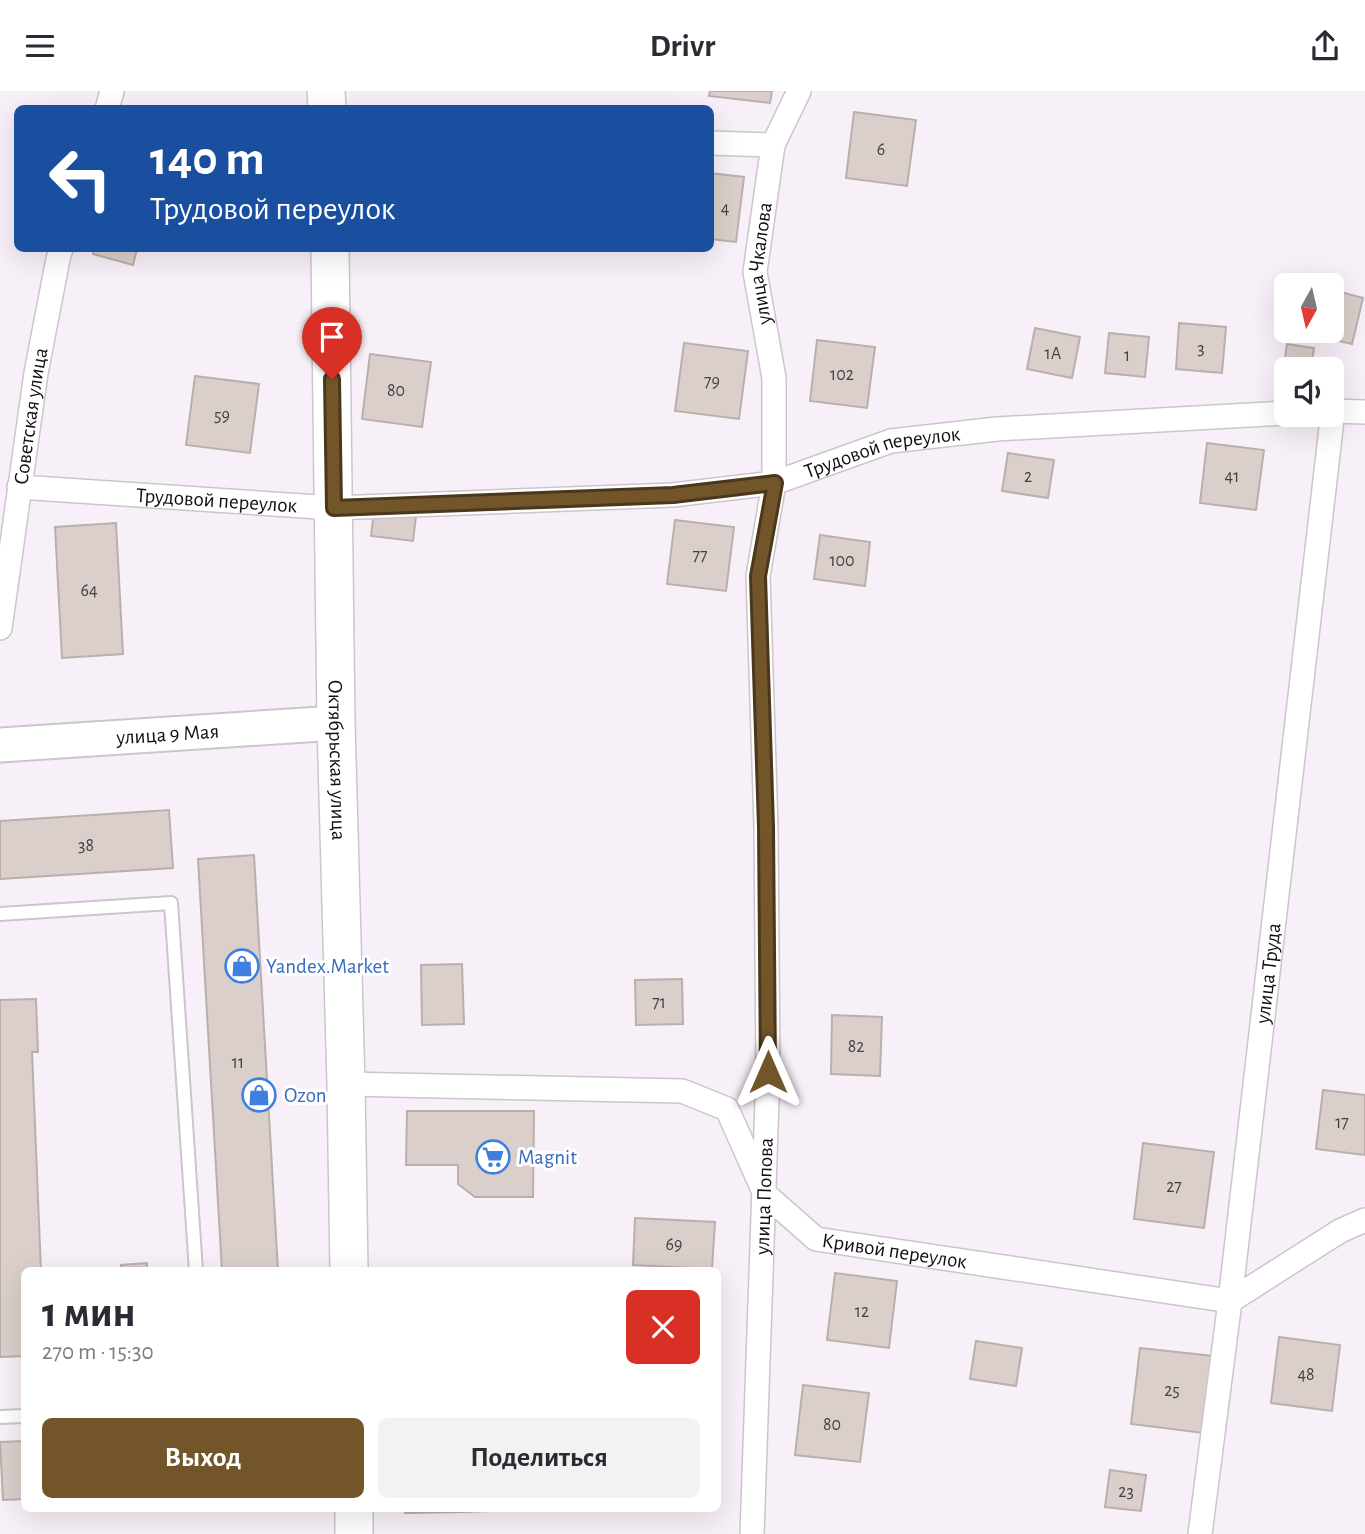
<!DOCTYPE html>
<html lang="ru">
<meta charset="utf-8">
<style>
body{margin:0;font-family:"Alegreya Sans",sans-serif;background:#f2f2f3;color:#2b2b33;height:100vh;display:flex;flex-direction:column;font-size:26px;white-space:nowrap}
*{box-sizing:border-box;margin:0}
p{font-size:23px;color:#7c7c81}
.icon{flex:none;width:38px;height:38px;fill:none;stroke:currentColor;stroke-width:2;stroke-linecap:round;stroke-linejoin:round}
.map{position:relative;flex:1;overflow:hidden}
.drawer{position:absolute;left:21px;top:1176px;width:700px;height:245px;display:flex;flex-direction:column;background:#fff;border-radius:10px;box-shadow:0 7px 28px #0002}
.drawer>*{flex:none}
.banner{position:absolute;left:14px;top:14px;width:700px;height:147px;border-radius:10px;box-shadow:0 7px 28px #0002;background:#1a4fa0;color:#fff;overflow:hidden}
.needle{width:46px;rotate:188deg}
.buttons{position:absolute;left:1274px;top:182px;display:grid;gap:14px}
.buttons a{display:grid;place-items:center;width:70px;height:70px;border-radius:10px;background:#fff;box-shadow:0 7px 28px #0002;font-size:35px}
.pin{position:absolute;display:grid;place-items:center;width:60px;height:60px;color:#fff;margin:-72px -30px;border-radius:50% 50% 50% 0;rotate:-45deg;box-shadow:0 0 7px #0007}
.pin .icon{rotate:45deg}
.me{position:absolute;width:77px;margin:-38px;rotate:0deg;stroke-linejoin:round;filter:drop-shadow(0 0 5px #0008)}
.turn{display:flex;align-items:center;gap:24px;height:147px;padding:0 21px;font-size:32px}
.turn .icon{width:91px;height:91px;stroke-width:2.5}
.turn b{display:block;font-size:49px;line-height:60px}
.round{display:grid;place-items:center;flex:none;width:74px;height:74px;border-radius:10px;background:#f2f2f3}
.summary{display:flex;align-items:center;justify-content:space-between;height:119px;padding:0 21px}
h1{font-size:42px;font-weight:700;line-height:52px}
.primary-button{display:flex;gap:14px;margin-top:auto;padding:14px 21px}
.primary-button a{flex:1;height:80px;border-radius:10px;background:#73552a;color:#fff;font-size:28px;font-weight:700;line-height:80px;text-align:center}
.primary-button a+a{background:#f2f2f3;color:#2b2b33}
header{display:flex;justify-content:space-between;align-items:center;height:91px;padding:0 21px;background:#fff;font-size:32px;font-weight:700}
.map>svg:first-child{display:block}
.building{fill:#dacfcb;stroke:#baafab;stroke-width:2}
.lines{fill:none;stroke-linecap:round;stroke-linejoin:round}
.service-casing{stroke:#ccc5cd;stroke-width:16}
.minor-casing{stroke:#ccc5cd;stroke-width:26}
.secondary-casing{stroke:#ccc5cd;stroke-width:37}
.primary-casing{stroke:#ccc5cd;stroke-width:40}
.service{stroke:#fff;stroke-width:12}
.minor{stroke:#fff;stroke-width:23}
.secondary{stroke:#fff;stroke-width:33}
.primary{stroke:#fff;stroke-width:37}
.route-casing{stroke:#4b371b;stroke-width:18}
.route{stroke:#73552a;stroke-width:12}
.labels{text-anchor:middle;stroke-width:6;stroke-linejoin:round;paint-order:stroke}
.number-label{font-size:18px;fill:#443f40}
.street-label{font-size:21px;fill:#120f12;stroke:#fff}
.shop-label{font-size:21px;fill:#366cbe;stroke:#fff;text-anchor:start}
</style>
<header><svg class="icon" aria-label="menu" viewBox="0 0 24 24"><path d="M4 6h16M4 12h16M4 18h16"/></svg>Drivr<svg class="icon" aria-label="share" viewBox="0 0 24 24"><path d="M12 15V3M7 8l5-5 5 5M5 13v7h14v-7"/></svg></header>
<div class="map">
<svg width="1365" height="1443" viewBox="0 0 1365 1443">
<rect width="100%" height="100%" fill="#f8f0f8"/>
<path class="building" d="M710,0H772L770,12L709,5Z
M854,21L916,29L907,95L846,87Z
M710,82L744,86L736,151L710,148Z
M94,158H137L133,174L93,163Z
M1333,199L1363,207L1352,253L1322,246L1323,240H1332V206Z
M1179,232L1226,236L1222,282L1176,278Z
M1035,237L1080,246L1072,287L1027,278Z
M1109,242L1149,246L1145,286L1105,282Z
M817,249L875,256L867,317L810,310Z
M684,252L748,260L739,328L675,320Z
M1287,253L1314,257L1311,278H1286V281H1283Z
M370,263L431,271L422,336L362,328Z
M195,285L259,293L250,362L186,354Z
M1207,352L1264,359L1256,419L1200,412Z
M1008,362L1054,369L1048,407L1002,400Z
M374,420L416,425L413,450L371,445Z
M675,429L734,436L726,500L667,493Z
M116,432L123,563L62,567L55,436Z
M820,444L870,451L865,495L814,488Z
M169,719L173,777L0,788V730Z
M254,764L278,1180H222L198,768Z
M462,873L464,933L422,934L421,874Z
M682,888L683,933L636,934L635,889Z
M36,908L38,961H32L41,1180H24V1265L0,1266V909Z
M832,924L882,926L880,985L831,983Z
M1323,999L1365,1004V1064L1316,1058Z
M407,1020H534L533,1106H475L458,1093V1074H406Z
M1143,1052L1214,1061L1204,1137L1134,1128Z
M635,1127L715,1131L712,1178L633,1174Z
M147,1172V1180H121V1174Z
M835,1182L897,1190L889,1257L827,1249Z
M1279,1246L1340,1254L1332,1320L1271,1312Z
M976,1250L1022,1257L1016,1295L970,1288Z
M1140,1257L1213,1265L1203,1342L1131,1333Z
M803,1294L869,1302L860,1371L795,1364Z
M24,1350V1408L3,1409L0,1351Z
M1110,1379L1146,1384L1141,1420L1105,1416Z
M405,1418H462V1421L405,1422Z
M462,1418H516V1419L462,1421Z"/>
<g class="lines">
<defs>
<path id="service" d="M0,823L171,812L196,1180
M0,1326L24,1325"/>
<g id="minor">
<path d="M107,18L112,0"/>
<path d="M710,52L773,54"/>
<path d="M1332,320L1365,321"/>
<path id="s1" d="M19,396L334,417L673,404L774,392L891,350L997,338L1286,322"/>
<path id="s2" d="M0,537L36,282L58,168L61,158"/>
<path id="s3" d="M346,993L682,1000L727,1018L765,1103L816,1148L1230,1210L1340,1140L1365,1129"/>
<path id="s4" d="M752,1443L768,981L766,736L758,485L774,392V287L755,181L773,54L799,0"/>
<path id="s5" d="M1200,1443L1230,1210L1333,320"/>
</g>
<g id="secondary">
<path id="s6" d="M0,654L336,632"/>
</g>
<g id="primary">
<path d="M326,0L327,18"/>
<path id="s7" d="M330,158L336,632L346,993L349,1180"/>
<path d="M354,1418V1443"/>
</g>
</defs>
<use href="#service" class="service-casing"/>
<use href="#minor" class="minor-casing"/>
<use href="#secondary" class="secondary-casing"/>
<use href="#primary" class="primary-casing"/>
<use href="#service" class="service"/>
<use href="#minor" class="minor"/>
<use href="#secondary" class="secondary"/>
<use href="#primary" class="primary"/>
</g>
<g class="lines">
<defs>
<path id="route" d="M332,288L334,417L673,404L775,392L758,485L766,736L768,981"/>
</defs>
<use href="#route" class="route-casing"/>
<use href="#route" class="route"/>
</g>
<defs>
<symbol id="shop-ring" viewBox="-11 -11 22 22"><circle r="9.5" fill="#fff" stroke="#3f7fe0" stroke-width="1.5"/><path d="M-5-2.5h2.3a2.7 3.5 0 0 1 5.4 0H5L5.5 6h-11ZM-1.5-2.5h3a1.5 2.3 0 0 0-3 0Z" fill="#3f7fe0"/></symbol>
<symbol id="supermarket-ring" viewBox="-11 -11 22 22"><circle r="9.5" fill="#fff" stroke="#3f7fe0" stroke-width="1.5"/><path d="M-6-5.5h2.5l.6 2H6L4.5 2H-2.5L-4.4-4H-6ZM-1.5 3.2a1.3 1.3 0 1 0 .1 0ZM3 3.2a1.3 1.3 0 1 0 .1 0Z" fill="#3f7fe0"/></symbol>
</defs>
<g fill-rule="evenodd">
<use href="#shop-ring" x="223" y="856" width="38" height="38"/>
<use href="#shop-ring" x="240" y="985" width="38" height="38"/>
<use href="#supermarket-ring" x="474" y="1047" width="38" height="38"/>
</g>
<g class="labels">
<g class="number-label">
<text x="881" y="64">6</text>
<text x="725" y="123">4</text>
<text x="1201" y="263">3</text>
<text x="1053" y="268">1А</text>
<text x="1127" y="270">1</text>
<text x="842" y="289">102</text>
<text x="712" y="296">79</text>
<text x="396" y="305">80</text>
<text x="222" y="330">59</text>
<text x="1028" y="391">2</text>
<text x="1232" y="391">41</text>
<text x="700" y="470">77</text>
<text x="842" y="475">100</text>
<text x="89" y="505">64</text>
<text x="86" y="760">38</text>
<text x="659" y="917">71</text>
<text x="856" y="961">82</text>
<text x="238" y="977">11</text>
<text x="1342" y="1037">17</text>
<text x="1174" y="1101">27</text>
<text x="674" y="1159">69</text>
<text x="862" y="1226">12</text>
<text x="1306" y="1289">48</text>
<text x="1172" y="1305">25</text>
<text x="832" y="1339">80</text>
<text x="1126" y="1406">23</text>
</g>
<g class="street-label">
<text dy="7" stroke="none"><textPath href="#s4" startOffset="1274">улица Чкалова</textPath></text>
<text dy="7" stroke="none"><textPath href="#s2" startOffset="214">Советская улица</textPath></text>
<text dy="7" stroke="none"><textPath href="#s1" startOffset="870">Трудовой переулок</textPath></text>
<text dy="7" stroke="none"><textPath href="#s1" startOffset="198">Трудовой переулок</textPath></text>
<text dy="7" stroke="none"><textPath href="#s6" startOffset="168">улица 9 Мая</textPath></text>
<text dy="7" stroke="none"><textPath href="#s7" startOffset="511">Октябрьская улица</textPath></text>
<text dy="7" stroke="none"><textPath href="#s5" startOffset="565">улица Труда</textPath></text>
<text dy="7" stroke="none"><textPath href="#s4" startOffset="338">улица Попова</textPath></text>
<text dy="7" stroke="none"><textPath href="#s3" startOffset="625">Кривой переулок</textPath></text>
</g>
<g class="shop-label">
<text x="266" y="882">Yandex.Market</text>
<text x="284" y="1011">Ozon</text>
<text x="518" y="1073">Magnit</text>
</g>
</g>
</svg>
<div class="buttons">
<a><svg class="needle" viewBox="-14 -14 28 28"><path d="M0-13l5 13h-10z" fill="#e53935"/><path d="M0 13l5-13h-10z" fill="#7c7c81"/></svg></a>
<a><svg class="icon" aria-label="sound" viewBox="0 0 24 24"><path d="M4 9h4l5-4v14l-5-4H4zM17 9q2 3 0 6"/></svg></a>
</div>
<div class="pin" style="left:332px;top:288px;background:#d93025"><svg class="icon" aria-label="arrive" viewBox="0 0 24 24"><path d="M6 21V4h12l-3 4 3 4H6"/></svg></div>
<svg class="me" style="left:768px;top:981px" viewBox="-20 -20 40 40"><path d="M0-17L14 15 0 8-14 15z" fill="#73552a" stroke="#fff" stroke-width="4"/></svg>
<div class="banner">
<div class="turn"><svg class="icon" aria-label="left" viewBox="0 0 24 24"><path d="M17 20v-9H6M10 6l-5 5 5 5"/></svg><div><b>140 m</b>Трудовой переулок</div></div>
</div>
<section class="drawer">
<div class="summary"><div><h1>1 мин</h1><p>270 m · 15:30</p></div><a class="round" style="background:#d93025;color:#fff"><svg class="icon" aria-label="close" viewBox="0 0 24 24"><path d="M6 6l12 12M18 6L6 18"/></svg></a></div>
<div class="primary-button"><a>Выход</a><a>Поделиться</a></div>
</section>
</div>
